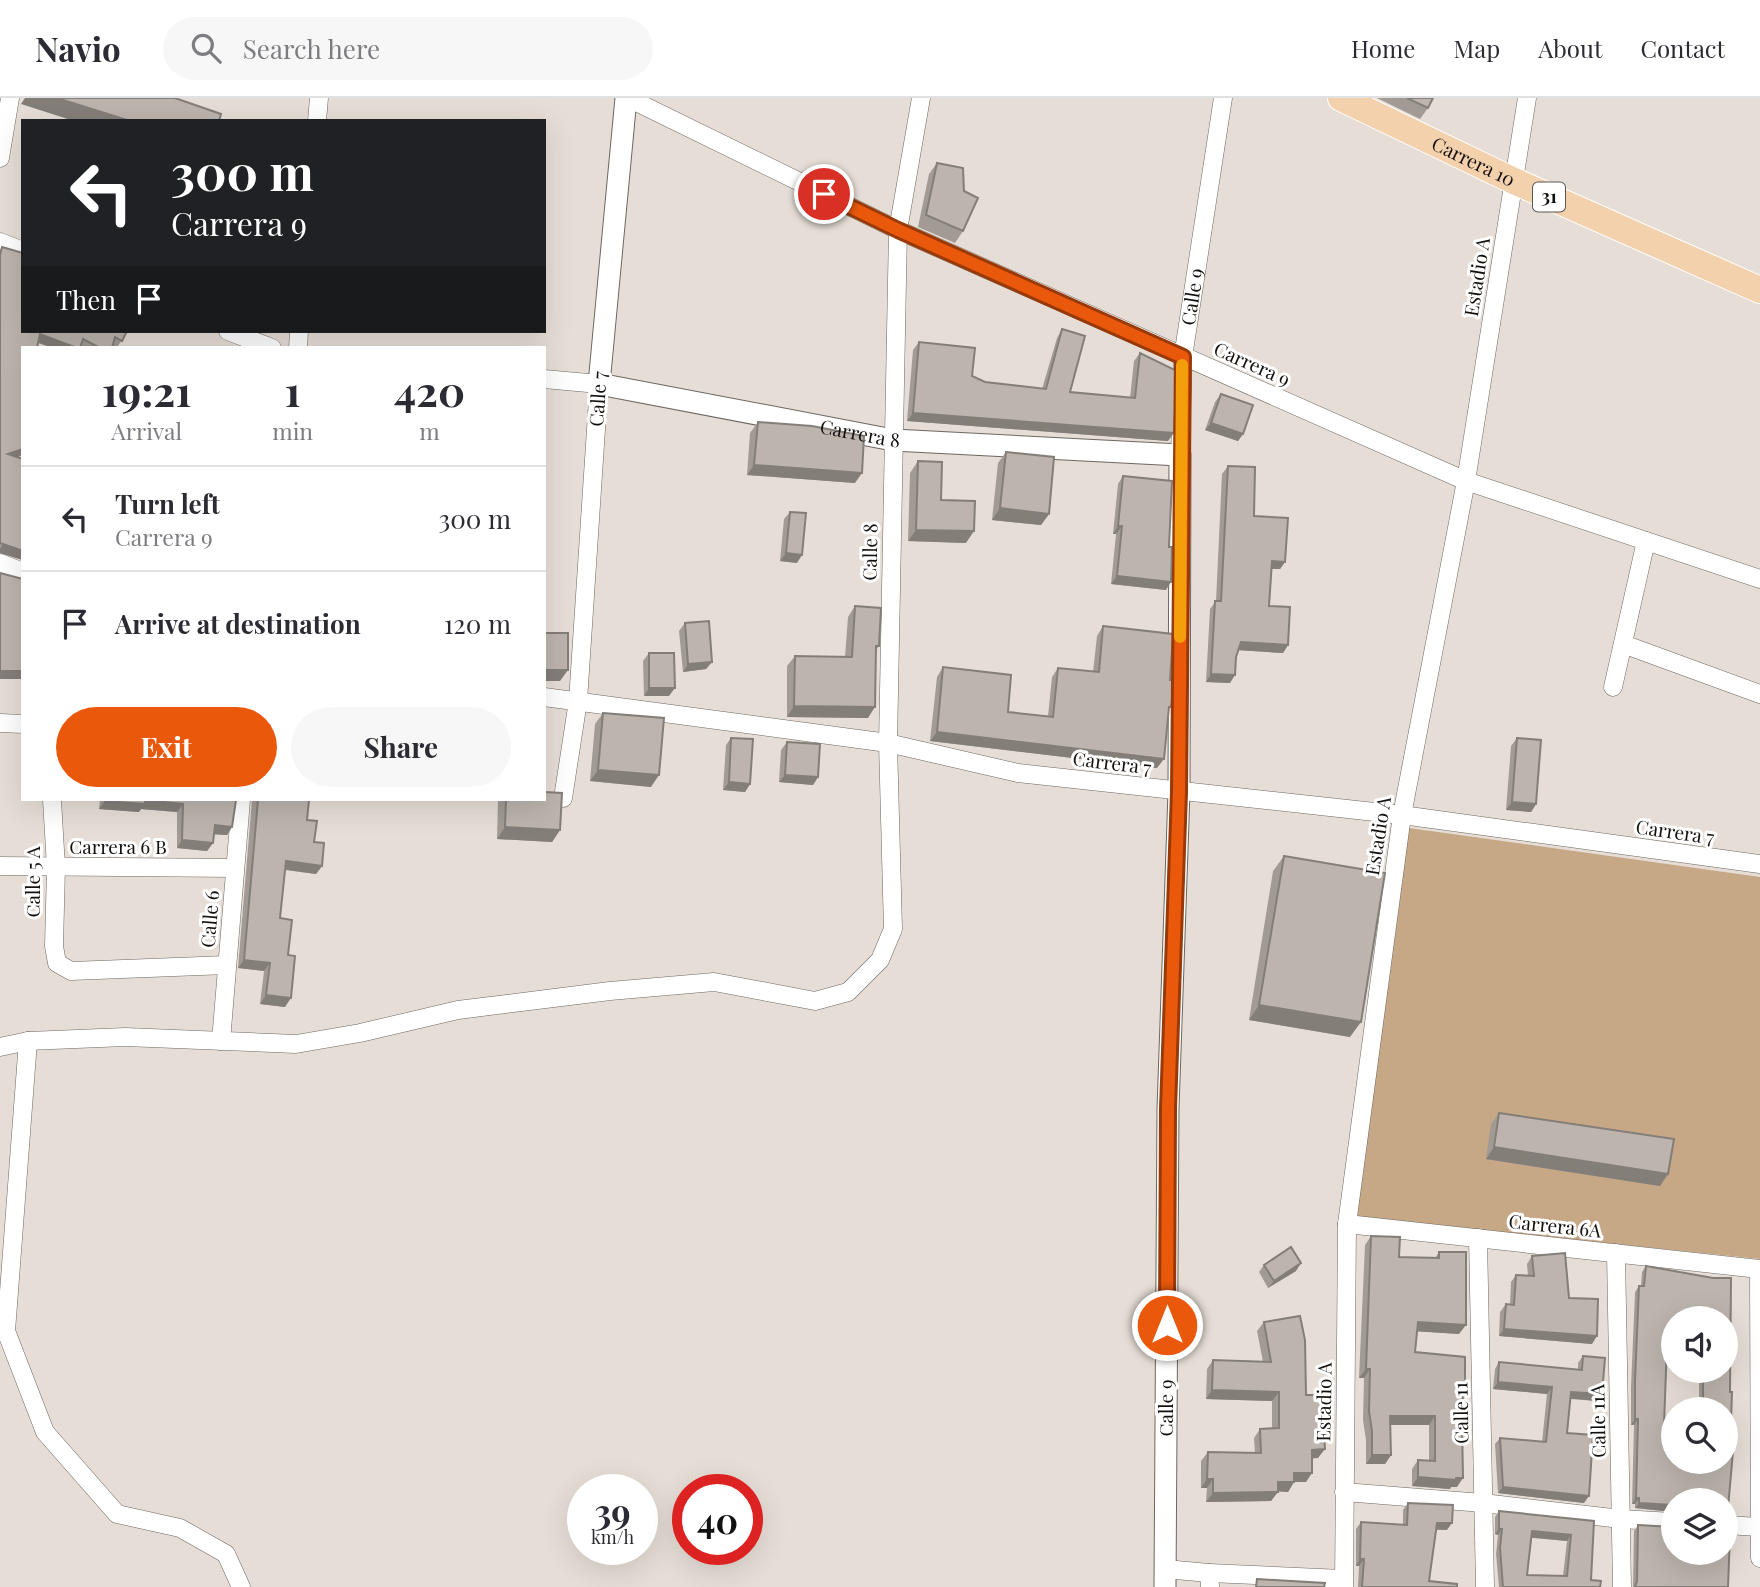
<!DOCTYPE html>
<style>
body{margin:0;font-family:"Playfair Display",serif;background:#f7f7f7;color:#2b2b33;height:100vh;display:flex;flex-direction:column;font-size:26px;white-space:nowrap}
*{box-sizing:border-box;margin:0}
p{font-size:23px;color:#7c7c81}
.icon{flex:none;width:38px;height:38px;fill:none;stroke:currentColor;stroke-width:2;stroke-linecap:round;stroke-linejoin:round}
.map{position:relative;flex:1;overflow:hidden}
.panel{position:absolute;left:21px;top:248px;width:525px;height:455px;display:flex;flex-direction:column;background:#fff;border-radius:0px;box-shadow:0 7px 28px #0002}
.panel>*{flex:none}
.hud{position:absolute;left:21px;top:21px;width:525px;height:214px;border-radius:0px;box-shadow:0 7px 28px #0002;background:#202124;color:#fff;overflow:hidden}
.controls{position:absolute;left:1661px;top:1208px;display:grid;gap:14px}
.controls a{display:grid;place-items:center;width:77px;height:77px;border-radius:50%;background:#fff;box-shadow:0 7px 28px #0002;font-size:35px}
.speed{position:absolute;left:567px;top:1376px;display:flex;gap:14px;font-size:35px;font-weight:700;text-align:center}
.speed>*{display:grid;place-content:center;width:91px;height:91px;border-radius:50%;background:#fff;box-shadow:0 7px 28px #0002;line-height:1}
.speed small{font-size:18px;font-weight:400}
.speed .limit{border:10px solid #d22;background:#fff;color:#111}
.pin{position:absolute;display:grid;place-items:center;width:60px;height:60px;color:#fff;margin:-30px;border:4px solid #fff;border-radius:50%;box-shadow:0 2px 7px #0007}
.me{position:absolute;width:77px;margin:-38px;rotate:0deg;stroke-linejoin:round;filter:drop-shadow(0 0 5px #0008)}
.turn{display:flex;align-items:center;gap:24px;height:147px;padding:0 35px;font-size:32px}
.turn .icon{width:91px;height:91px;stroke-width:2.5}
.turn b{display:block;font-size:49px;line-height:60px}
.then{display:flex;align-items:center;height:66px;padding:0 35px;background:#0003;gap:14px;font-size:26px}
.eta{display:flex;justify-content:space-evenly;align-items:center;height:119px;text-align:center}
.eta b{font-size:42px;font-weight:700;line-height:49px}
.primary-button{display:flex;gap:14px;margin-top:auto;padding:14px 35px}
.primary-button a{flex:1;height:80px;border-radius:42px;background:#ea580c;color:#fff;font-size:28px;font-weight:700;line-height:80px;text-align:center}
.primary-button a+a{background:#f7f7f7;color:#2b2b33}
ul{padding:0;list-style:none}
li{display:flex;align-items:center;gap:21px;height:105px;padding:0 35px;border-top:2px solid #e1e1e2}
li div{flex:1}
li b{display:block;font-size:26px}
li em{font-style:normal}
header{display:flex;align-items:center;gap:42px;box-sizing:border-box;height:98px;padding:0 35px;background:#fff;border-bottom:2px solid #e1e1e2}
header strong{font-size:33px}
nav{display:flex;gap:38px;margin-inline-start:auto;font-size:24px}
.search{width:490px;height:63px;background:#f7f7f7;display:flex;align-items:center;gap:18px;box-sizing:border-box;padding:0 24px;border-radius:38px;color:#7c7c81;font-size:26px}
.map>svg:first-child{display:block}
.green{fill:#c6a786}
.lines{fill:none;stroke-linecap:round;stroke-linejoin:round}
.minor-casing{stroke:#6d6760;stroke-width:19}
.tertiary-casing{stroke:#6d6760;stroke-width:23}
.primary-casing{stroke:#fff;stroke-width:28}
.minor{stroke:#fff;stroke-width:18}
.tertiary{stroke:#fff;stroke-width:21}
.primary{stroke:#f2d1ac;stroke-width:26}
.wall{fill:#a29b95;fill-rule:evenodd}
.shaded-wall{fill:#847e79}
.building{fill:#bcb4ad;stroke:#847e79;stroke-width:2;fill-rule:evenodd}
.route-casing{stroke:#983908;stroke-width:18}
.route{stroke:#ea580c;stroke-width:12}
.slow{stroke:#f59e0b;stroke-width:12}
.labels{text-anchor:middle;stroke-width:6;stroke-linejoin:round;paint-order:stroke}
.shield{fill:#fff;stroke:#595755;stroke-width:2}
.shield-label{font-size:18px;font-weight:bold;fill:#120f0c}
.street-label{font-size:19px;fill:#120f0c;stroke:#fff}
</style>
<header>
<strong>Navio</strong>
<div class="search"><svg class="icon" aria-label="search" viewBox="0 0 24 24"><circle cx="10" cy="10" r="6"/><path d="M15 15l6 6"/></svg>Search here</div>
<nav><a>Home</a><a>Map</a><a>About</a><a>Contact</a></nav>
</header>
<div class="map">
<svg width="1760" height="1489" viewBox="0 0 1760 1489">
<rect width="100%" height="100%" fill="#e6ded6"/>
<path class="green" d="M1409,730L1760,779V1161L1355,1119Z"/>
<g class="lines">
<defs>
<g id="minor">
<path d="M628,0L898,132L1466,383L1760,481"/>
<path d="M317,23L319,0"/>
<path d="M0,60L10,0"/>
<path d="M0,144L23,153"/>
<path d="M228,233L272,250"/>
<path d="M298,250L299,233"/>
<path d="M544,281L599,286L578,603L563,700"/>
<path id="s1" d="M1180,357L1183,259L1223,0"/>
<path d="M0,465L23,474"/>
<path d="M1623,546L1760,596"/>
<path d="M1613,589L1646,443"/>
<path d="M544,599L888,645L1018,675L1402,717L1760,766"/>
<path d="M0,625L23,626"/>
<path d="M52,702L56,769L54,848L57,865L71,873L227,867"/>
<path d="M0,768L235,770"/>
<path d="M28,943L6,1233L45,1334L117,1416L180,1430L226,1456L241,1489"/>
<path d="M221,943L241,702"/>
<path d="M0,949L28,943L125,939L296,946L360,935L458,912L610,893L714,884L815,903L848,894L880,862L893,831L888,645L898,132L921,0"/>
<path d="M1347,1126L1759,1171L1760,1460"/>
<path d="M1478,1140L1485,1489"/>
<path d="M1616,1155L1622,1489"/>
<path d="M1344,1394L1483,1405L1621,1421L1673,1424"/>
<path d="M1726,1427L1759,1429"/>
<path d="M1165,1471L1209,1475L1210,1489"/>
<path d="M1209,1475L1343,1481"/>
<path d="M1344,1489L1347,1126L1402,717L1466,383L1527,0"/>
</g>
<g id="tertiary">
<path id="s2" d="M626,0L599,286L893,342L1180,357L1179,694L1168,1011L1165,1489"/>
</g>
<g id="primary">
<path id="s3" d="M1341,0L1514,83L1760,192"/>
</g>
</defs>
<use href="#minor" class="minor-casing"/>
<use href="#tertiary" class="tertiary-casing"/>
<use href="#primary" class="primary-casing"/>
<use href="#minor" class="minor"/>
<use href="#tertiary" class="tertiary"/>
<use href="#primary" class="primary"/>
</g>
<path class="wall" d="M1377,0H1433L1428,10L1420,21Z
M937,65L963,133L955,145L918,129L929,76Z
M2,149L127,233L117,250L112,248V250H52L38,245L23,250V357L17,359L23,462L0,455V152Z
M1062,231L1070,294L1130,300L1134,263L1140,255L1168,343L907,323L913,252L919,244L972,278L985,284L1042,291L1057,240Z
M1221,296L1243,336L1238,343L1205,332L1215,304Z
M758,324L855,385L747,377L750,335Z
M1006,354L1049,416L1041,427L992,422L998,365Z
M918,363L966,445L908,443L910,375Z
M1228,368L1254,418L1285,464L1280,471H1271L1269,508L1288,547L1283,555L1238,552L1230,585L1206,584L1210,511L1216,503L1222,376Z
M1123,378L1166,492L1111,486L1116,436H1113L1118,386Z
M790,414L797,465L780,463L784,421Z
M855,508L879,548L876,552L868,620L787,619V568L795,558L845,559L848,519Z
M685,525L712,564L706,571L683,574L679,533Z
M1103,528L1169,613L1157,670L930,643L937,579L943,569L1008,614L1048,618L1052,579L1058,570L1093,574L1097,538Z
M649,555L669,598H644L643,563Z
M603,615L651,689L590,683L595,626Z
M731,640L750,686L745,694L723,692L726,647Z
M1517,640L1536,706L1531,714L1506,712L1511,648Z
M787,644L818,679L813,687L779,684L781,652Z
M100,702H236L232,729L227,737L214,736L213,745L207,753L177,750V714L141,711L139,714L99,711Z
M252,702H309L307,722L322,768L316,776L285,772L280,820L288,857L285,909L260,906L264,873L238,870Z
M498,702H544L560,732L552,744L497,741Z
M1284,758L1350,939L1249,922L1273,773Z
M1499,1015L1668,1076L1660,1088L1486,1061L1491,1026Z
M1371,1138L1399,1159L1435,1160L1439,1154L1459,1236L1417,1233L1415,1254L1460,1324L1457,1389H1451L1450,1391L1412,1388V1371L1418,1362H1429V1327H1390L1391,1357L1385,1366H1366V1342L1363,1322L1364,1280H1359L1365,1147Z
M1532,1158L1569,1200L1592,1246L1499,1238L1500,1214L1506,1206L1510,1207L1511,1184L1516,1177L1528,1178L1527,1166Z
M1264,1167L1296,1173L1268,1190L1259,1174Z
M1646,1168L1713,1180H1731L1730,1294H1732L1730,1353H1733L1728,1410L1726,1414V1402H1673V1414L1635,1410V1406H1632L1634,1327H1631V1289L1635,1194L1639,1188H1641L1642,1174ZM1673,1220H1726V1272H1699V1311H1726V1363H1673V1328L1664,1327L1666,1252H1673Z
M1264,1224L1324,1325L1318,1360H1312L1306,1384H1294L1288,1394L1278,1393L1271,1403L1206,1404L1207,1390H1201V1363L1208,1354L1255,1355L1254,1340L1260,1331H1272V1303L1206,1301L1207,1271L1213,1262L1263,1264L1257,1233Z
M1583,1258L1597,1303L1570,1301L1567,1335L1584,1405L1498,1395L1495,1346L1500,1340L1542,1344L1547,1296L1493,1291L1495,1271L1499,1264L1578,1272V1265Z
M1408,1405L1447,1432H1436L1429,1483L1457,1489H1358L1359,1468H1356V1431L1361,1424L1403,1427V1412Z
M1499,1413L1594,1423L1591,1482L1600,1489H1499L1496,1456L1498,1437L1495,1436V1419ZM1532,1440L1567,1443L1563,1478L1527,1477Z
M1638,1427L1728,1489H1633L1634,1433Z"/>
<path class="shaded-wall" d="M25,0H57L130,23H74L21,6Z
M40,236L77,250H52L35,243Z
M913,315L1174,335L1168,343L907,323Z
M1211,325L1243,336L1238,343L1205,332Z
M23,351V357L3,364L8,356Z
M754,367L862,375L855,385L747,377Z
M1000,410L1049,416L1041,427L992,422Z
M1118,428H1122L1116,436H1113Z
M916,432L974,433L966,445L908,443Z
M3,446L23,453V462L0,455V451Z
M786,455L802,457L797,465L780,463Z
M1272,463L1285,464L1280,471H1266Z
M1117,478L1171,484L1166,492L1111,486Z
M1241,544L1288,547L1283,555L1236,552Z
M712,564L706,571L683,574L688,566Z
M544,572H568L560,583H544Z
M0,573H23V581H0Z
M1211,576L1235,577L1230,585L1206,584Z
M649,590H675L669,598H644Z
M794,608L875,609L868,620L787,619Z
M937,634L1164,661L1157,670L930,643Z
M598,672L659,677L651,689L590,683Z
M785,677L818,679L813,687L779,684Z
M729,684L750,686L745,694L723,692Z
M145,702L183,706L177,714L141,711L139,714L99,711L105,703Z
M1512,704L1536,706L1531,714L1506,712Z
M215,727L232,729L227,737L209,736Z
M505,729L560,732L552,744L497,741Z
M182,742L213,745L207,753L177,750Z
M286,763L322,768L316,776L281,771Z
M244,862L270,865L264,873L238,870Z
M266,897L291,900L285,909L260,906Z
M1259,907L1361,924L1350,939L1249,922Z
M1494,1049L1668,1076L1660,1088L1486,1061Z
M1301,1165L1296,1173L1268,1190L1274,1183Z
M1418,1224L1466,1227L1459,1236L1411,1233Z
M1504,1231L1597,1238L1592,1246L1499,1238Z
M1667,1246H1673V1252H1662Z
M1366,1271H1370L1364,1280H1359Z
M1498,1284L1552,1289L1547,1296L1493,1291Z
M1212,1292L1279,1294L1272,1303L1206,1301Z
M1571,1294L1602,1296L1597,1303L1566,1300Z
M1323,1316H1330L1324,1325H1317Z
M1390,1318H1435L1429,1327H1384Z
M1635,1321H1638L1634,1327H1631Z
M1325,1351L1318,1360L1306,1361L1312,1352Z
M1372,1357H1391L1385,1366H1366Z
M1294,1375H1312L1306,1384H1288Z
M1418,1379L1456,1380H1463L1457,1389H1451L1450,1391L1412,1388Z
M1207,1381H1213L1207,1390H1201Z
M1278,1384H1294L1288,1394L1272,1393Z
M1503,1389L1589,1398L1584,1405L1498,1395Z
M1278,1394L1271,1403L1206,1404L1213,1395Z
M1636,1400H1639L1635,1406H1632Z
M1639,1405L1673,1407V1414L1635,1410Z
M1437,1425H1452L1447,1432L1432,1431Z
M1499,1431H1502L1498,1437L1495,1436Z
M1532,1433L1571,1437L1567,1443L1528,1439Z
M1360,1461H1364L1359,1468H1356Z"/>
<path class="building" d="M57,0H175L221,16L219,23H130Z
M1407,0H1433L1428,10Z
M937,65L963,70L964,93L978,100L963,133L926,117Z
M2,149L23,155V233H127L122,243L115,239L112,250H100L83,241L80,250H77L40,236L37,250H23V351L8,356L23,361V453L0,445V157Z
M1062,231L1085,238L1070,294L1135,300L1140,255L1177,273L1174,335L913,315L919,244L975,250L972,278L985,284L1046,291Z
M1221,296L1253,307L1243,336L1211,325Z
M758,324L812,328L864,338L862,375L754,367Z
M1006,354L1054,359L1049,416L1000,410Z
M918,363L942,364L941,402L975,403L974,433L916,432Z
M1228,368L1255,369L1254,418L1288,420L1285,464L1272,463L1269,508L1290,509L1288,547L1241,544L1236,559L1235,577L1211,576L1215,503H1221Z
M1123,378L1172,383L1169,449H1172L1171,484L1117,478L1122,428H1118Z
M790,414L806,415L802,457L786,455Z
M0,475L23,481V573H0Z
M855,508L881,510L879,548H876L875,609L794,608L795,558L852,559Z
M709,523L712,564L688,566L685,525Z
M1103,528L1173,536L1170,582H1173V596L1171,609H1169L1164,661L937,634L943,569L1011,577L1008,614L1053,619L1058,570L1099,574Z
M544,535H568V572H544Z
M649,555H674L675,590H649Z
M603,615L664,620L659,677L598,672Z
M731,640L753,641L750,686L729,684Z
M1517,640L1541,642L1536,706L1512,704Z
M787,644L820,646L818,679L785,677Z
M544,694L562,695L560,732L505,729L506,702H544Z
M105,702H236L232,729L215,727L213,745L182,742L183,706L145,702V706L105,703Z
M258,702H309L307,722L317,723L314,744L324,745L322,768L286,763L280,820L292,822L288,857L295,858L291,900L266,897L270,865L244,862Z
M1284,758L1385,775L1361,924L1259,907Z
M1499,1015L1674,1041L1668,1076L1494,1049Z
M1371,1138L1400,1139L1399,1159L1439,1160V1154H1466V1227L1418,1224L1415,1254L1465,1259V1281L1460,1324H1462L1463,1380H1456V1382L1418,1379V1362L1435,1363V1318H1390L1391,1357H1372V1333L1369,1313L1370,1271H1366Z
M1291,1149L1301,1165L1274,1183L1264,1167Z
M1565,1155L1569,1200L1598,1201L1597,1238L1504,1231L1506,1206L1514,1207L1516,1177L1534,1178L1532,1158Z
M1646,1168L1713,1180H1731L1730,1294H1732L1730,1353H1733L1728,1410L1726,1412V1402H1673V1407L1639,1405V1400H1636L1638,1321H1635V1283L1639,1188H1644ZM1673,1220H1726V1272H1703V1311H1726V1363H1673V1328L1664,1327L1667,1246H1673Z
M1300,1218L1305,1242L1306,1297H1330V1316H1323L1325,1351L1312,1352V1375H1294V1384H1278V1394L1213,1395V1381H1207L1208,1354L1261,1355L1260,1331L1279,1330V1294L1212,1292L1213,1262L1271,1264L1264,1224Z
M1583,1258L1605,1260L1602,1296L1571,1294L1567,1335L1593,1337L1589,1398L1503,1389L1500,1340L1546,1344L1552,1289L1498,1284L1499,1264L1582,1272Z
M1408,1405L1453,1407L1452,1425H1437L1429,1483L1457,1486V1489H1362L1364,1461H1360L1361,1424L1407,1427Z
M1499,1413L1594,1423L1591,1482L1601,1483L1600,1489H1503L1500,1450L1502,1431H1499ZM1532,1433L1571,1437L1567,1478L1527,1477Z
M1638,1427L1673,1429V1454H1726V1431V1437H1730L1728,1489H1635L1637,1483Z
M1257,1481L1325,1485L1324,1489H1256Z"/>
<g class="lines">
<defs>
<path id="route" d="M824,96L898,132L1183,259L1179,694L1168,1011L1167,1227"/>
</defs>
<use href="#route" class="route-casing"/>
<use href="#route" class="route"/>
<path class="slow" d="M1180,539L1182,267"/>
</g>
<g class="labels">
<rect class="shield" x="1533" y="84.5" width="32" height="29" rx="5"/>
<g class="shield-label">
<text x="1549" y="105">31</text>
</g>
<g class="street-label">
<text dy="7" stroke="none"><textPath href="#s3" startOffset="147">Carrera 10</textPath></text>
<text transform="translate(1477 179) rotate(-81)" y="7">Estadio A</text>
<text dy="7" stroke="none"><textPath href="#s1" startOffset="159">Calle 9</textPath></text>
<text transform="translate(1252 266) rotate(24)" y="7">Carrera 9</text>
<text transform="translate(598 301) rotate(-86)" y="7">Calle 7</text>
<text dy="7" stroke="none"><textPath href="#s2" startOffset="553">Carrera 8</textPath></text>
<text transform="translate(870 454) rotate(-89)" y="7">Calle 8</text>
<text transform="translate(1112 665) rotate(7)" y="7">Carrera 7</text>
<text transform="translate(1675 734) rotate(8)" y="7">Carrera 7</text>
<text transform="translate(1378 738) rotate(-81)" y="7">Estadio A</text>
<text x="118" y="756">Carrera 6 B</text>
<text transform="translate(33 784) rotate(-90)" y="7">Calle 5 A</text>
<text transform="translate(210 821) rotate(-85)" y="7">Calle 6</text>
<text transform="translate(1555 1128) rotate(6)" y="7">Carrera 6A</text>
<text transform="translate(1324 1304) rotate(-89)" y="7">Estadio A</text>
<text transform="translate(1166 1310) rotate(-90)" y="7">Calle 9</text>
<text transform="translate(1461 1315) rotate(-91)" y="7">Calle 11</text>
<text transform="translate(1598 1323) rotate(-91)" y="7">Calle 11A</text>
</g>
</g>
</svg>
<div class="controls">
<a><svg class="icon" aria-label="sound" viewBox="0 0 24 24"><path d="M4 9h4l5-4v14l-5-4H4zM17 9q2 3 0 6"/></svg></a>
<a><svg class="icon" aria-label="search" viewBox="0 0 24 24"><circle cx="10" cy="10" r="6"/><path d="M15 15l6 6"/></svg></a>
<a><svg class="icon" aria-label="layers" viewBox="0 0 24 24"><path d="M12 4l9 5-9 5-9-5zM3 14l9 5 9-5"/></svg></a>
</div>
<div class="speed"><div>39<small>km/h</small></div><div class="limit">40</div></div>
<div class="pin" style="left:824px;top:96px;background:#d93025"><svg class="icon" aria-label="arrive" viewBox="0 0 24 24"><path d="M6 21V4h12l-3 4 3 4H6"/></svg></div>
<svg class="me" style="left:1167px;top:1227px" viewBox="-20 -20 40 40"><circle r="17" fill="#ea580c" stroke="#fff" stroke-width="3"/><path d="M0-11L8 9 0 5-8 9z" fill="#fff"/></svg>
<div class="hud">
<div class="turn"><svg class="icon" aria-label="left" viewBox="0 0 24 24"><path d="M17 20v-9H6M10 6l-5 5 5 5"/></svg><div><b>300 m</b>Carrera 9</div></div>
<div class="then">Then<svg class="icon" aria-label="arrive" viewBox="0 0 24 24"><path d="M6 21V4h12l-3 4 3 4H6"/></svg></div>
</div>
<section class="panel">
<div class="eta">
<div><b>19:21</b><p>Arrival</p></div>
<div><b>1</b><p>min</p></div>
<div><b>420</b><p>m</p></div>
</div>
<ul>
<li><svg class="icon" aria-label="left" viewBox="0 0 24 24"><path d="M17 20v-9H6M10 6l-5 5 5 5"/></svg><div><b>Turn left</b><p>Carrera 9</p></div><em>300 m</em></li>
<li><svg class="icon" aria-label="arrive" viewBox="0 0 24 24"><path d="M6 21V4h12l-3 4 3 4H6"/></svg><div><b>Arrive at destination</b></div><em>120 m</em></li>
</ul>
<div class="primary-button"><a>Exit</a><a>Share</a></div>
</section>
</div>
